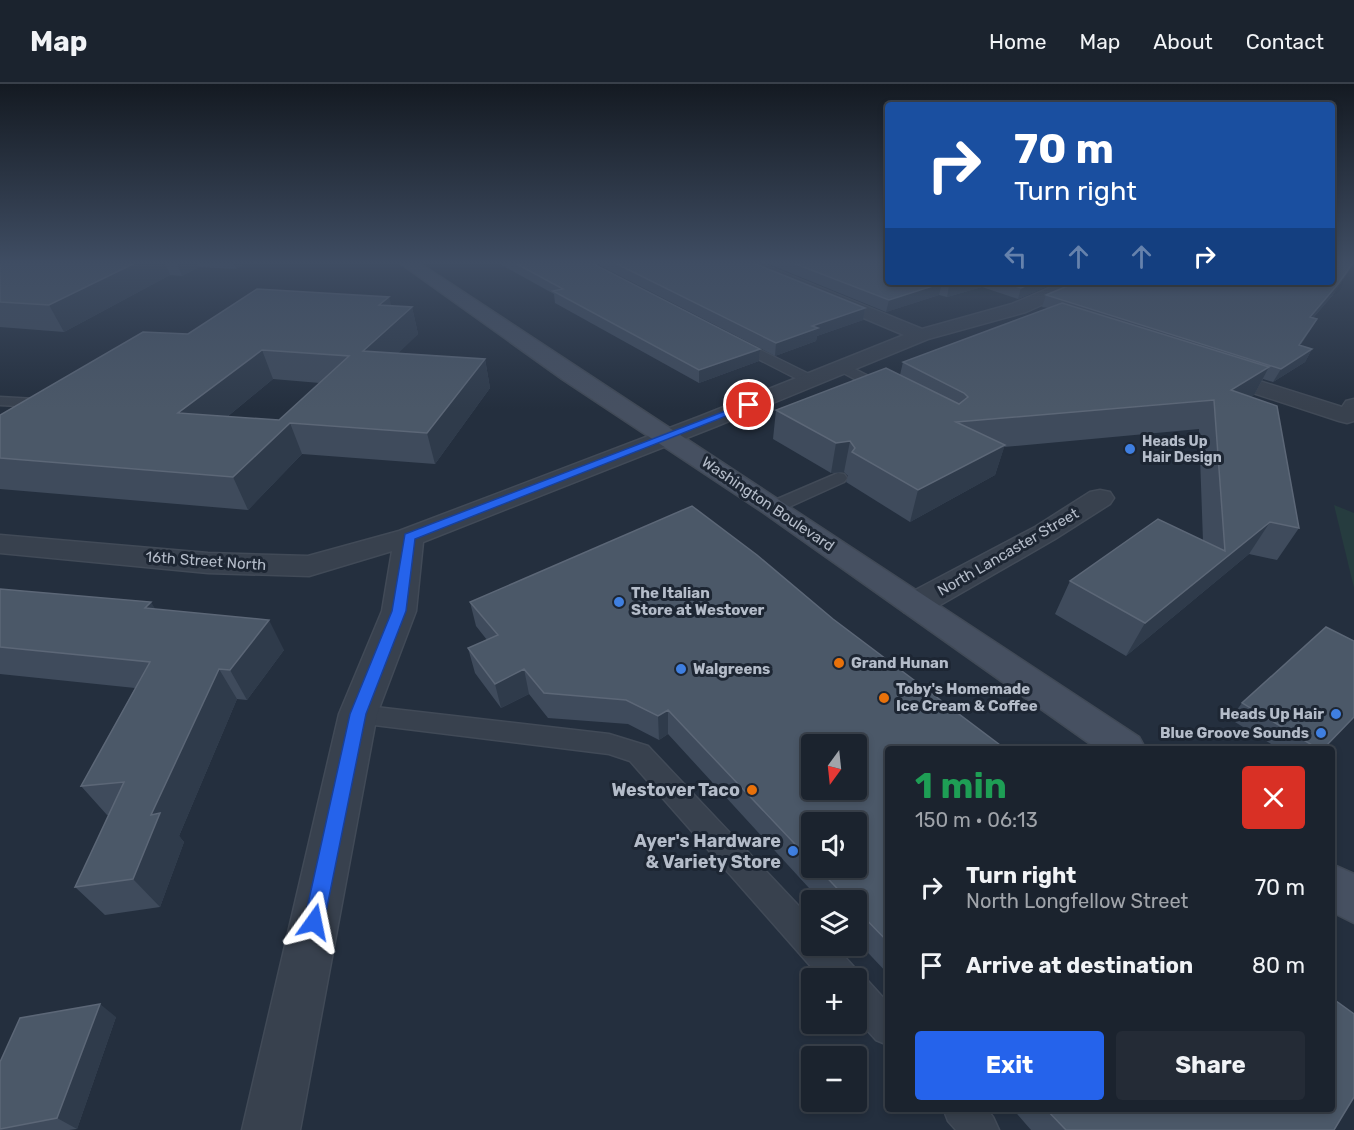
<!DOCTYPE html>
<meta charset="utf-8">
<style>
body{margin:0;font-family:Rubik,sans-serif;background:#242b36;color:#f1f3f6;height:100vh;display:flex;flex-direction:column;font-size:22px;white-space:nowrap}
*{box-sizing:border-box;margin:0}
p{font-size:20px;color:#a0a4aa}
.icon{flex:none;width:33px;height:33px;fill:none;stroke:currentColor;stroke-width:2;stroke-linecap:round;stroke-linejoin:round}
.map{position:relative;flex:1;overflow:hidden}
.sheet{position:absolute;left:885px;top:662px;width:450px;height:366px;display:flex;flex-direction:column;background:#1b232e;border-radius:6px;box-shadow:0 3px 9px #0003,0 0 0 2px #39404a}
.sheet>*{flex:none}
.top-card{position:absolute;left:885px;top:18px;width:450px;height:183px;border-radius:6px;box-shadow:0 3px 9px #0003,0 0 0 2px #39404a;background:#1a4fa0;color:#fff;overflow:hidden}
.needle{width:39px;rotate:195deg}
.fabs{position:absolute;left:801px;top:650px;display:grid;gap:12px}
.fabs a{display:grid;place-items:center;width:66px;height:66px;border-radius:6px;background:#1b232e;box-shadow:0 3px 9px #0003,0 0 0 2px #39404a;font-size:30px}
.pin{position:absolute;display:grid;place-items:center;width:51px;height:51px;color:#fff;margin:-26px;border:3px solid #fff;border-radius:50%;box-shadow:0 2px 6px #0007}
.me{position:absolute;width:66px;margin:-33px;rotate:12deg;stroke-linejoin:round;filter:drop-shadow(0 0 4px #0008)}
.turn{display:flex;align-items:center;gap:21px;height:126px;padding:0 30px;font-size:27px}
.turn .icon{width:78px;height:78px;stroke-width:2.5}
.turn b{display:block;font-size:42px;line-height:51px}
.lanes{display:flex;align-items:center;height:57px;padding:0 30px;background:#0003;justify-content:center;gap:30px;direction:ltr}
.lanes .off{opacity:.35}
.round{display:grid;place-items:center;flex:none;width:63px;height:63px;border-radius:6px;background:#242b36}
.summary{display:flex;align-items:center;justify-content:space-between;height:102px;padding:0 30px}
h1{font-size:36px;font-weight:700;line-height:45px;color:#1e9e55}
.action{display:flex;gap:12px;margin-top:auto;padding:12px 30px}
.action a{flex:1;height:69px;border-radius:6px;background:#2563eb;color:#fff;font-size:24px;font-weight:700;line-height:69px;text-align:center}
.action a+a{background:#242b36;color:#f1f3f6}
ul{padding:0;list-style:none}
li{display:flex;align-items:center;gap:18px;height:78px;padding:0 30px}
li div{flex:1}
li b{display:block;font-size:22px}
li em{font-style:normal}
header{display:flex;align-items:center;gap:36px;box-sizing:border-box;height:84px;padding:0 30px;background:#1b232e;border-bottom:2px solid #39404a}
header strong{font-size:28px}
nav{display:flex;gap:33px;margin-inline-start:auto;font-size:21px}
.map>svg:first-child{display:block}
.green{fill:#263c3f}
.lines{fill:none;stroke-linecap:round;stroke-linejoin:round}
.service-casing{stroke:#414a57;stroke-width:3}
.minor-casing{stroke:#414a57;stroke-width:3}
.secondary-casing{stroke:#414a57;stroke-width:3}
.service{fill:#38414e;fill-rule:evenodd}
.minor{fill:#38414e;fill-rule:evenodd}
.secondary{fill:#465061;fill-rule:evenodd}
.wall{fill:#3f4b5c;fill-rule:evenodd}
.shaded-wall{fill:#2f3b4b}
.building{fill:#4b5868;stroke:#5c6777;stroke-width:1.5;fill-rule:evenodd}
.route{fill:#2563eb;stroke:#184099;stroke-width:1.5}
.shop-dot{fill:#3f7fe0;stroke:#1d2633;stroke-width:2}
.food-dot{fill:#e8710a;stroke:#1d2633;stroke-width:2}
.labels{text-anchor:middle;stroke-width:6;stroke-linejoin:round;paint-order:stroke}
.far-poi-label{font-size:14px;font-weight:bold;fill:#b4bcc9;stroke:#1d2633;text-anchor:start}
.street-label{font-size:15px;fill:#b4bcc9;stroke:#1d2633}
.poi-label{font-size:15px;font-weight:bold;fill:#b4bcc9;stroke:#1d2633;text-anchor:start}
.near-poi-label{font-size:18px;font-weight:bold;fill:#b4bcc9;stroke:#1d2633;text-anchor:end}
</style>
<header>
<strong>Map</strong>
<nav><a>Home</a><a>Map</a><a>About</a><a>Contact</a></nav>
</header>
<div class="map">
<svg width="1354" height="1046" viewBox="0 0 1354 1046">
<rect width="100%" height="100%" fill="#242f3e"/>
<path class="green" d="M1334,421L1354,429V504Z"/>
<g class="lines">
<defs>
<path id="service" d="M736,254L815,293L817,296L810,300L805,299L731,261L730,258Z
M843,279L892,304L894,307L887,311L882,310L838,286L836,283L838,280Z
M0,313L35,315L42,319L0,345V334L19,322L0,321Z
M838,389L844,390L847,394L844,398L780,427H768L765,423L768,419Z
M358,621L609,650L648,662L812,836V861H834L854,883L859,894L868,897L888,919V961L876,956L856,934V894H821L630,677L609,670L358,639L349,637L346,630L349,623Z
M943,1024H986L993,1033L999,1046H956L948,1037Z"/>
<path id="minor" d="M738,179H760L922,245L1012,220L1063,198H1087L1084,202L1026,228L928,255L717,342L423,458L416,527L377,630L300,1046H242L339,630L382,527L392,467L309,492L208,489L0,469V451L208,469L308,472L399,447L701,332L904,251L740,182Z
M1215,283L1342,323L1346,317L1354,315V337L1347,339L1339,337L1207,294L1204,289L1207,284Z
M1100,406L1110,408L1114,414L1110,420L1055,455L928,528L916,531L904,528L900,520L904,512L1035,443L1090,408Z"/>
<path id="secondary" d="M400,179H419L1139,653L1145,664H1096L764,429L562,295Z
M1332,780L1354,790V839L1332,828Z"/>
</defs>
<use href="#service" class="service-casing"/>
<use href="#minor" class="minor-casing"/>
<use href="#secondary" class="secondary-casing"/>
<use href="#service" class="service"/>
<use href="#minor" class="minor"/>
<use href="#secondary" class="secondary"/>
</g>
<path class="wall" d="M0,179H246L236,185L199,183L182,192L170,191L64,248L0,243Z
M498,179H592L760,265L759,277L699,299L555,219L554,210Z
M595,179H753L865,224L863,236L817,252L816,257L775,272Z
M766,179H888V198H1057L1018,215L982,203L947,213L939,211L886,228Z
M1349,187L1332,212L1313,234L1317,235L1300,262L1312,265L1305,278L1273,298L1263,295L1254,311L1250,313L1299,444L1277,476L1249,470L1126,572L1055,530L1070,497L1203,457L1199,345L1004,363L995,391L910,438L846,398L848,392L844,388L831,389L773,355L776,326L900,291L903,278L1048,224L1042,223L1046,211Z
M392,222L412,223L418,250L398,269L485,275L490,304L435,380L302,370L248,426L0,405V331L188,250ZM273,295L320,299L279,336L227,333Z
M0,505L155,525L284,566L247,616L237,615L179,752L184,758L160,823L105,831L75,803L109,731H107L81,702L135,604L0,590Z
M470,518L888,664V890L856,856V816H820L668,650L659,656L628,640L548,634L529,610L501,624L475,589L468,564L487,556L476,542ZM812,738L856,783H812Z
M1242,619L1324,664H1278L1230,635Z
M116,933L77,1045L69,1046H0V978Z
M1012,1024H1332L1334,1046H1031Z"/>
<path class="shaded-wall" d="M135,179H165L170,191L64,248L49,221Z
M177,179H198L199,183L182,192Z
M234,179H246L236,185Z
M1354,179L1332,212L1303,245L1310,233Z
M963,198H983L982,203L947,213L949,202Z
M1035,198H1057L1018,215L1021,204Z
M942,199L939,211L886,228L889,216Z
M389,213L396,238L412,223L418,250L371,296L363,267L379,221Z
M865,224L863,236L817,252L816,257L775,272L776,259L812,242Z
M1317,235L1310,247L1292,274L1299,261Z
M760,265L759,277L699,299V286Z
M1312,265L1305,278L1273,298L1281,285Z
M262,266L273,295L194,360L178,329Z
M485,275L490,304L435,380L427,349Z
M1269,283L1254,311L1216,335L1231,306Z
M290,339L302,370L248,426L233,393Z
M850,357L844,388L831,389L836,359Z
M1005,361L995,391L910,438L918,406Z
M1270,438L1249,470L1126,572L1145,539Z
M151,518L169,548L145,524Z
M269,536L284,566L247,616L230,586Z
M219,585L237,615L179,752L184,758L160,823L133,795L151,731Z
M524,585L529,610L501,624L495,600Z
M668,626V650L659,656L658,632Z
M100,920L116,933L77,1045L57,1034Z"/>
<path class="building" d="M0,179H135L49,221L0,218Z
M515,179H592L760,265L699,286L553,207L563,205Z
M615,179H753L865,224L812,242L818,244L776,259Z
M793,179H888V198H963L949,202L942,199L889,216Z
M1332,179H1353L1338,200L1310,233L1317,235L1299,261L1312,265L1281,285L1046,211L1077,198H1332Z
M1004,198H1035L1021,204Z
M257,205L389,213L379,221L412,223L363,267L485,275L427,349L290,339L233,393L0,374V331L143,248L188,250ZM262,266L349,272L279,336L178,329Z
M1062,219L1269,283L1231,306L1277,322L1299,444L1270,438L1145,539L1070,497L1158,435L1225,467L1214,316L956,338L1005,361L918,406L852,368L855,364L850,357L836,359L776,326L886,284L959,320L968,313L964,309L903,278Z
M692,422L757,471L833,535L1004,664H888V858L856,825V816H848L817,783H856V738H812V778L668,626L658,632L626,616L544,609L524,585L495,600L468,564L498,551L470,518ZM812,660H856V705H812Z
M0,505L151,518L145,524L269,536L230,586L219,585L151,731L160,729L133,795L75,803L124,698L81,702L150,578L0,563Z
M1326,543L1354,557V633L1324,664H1317L1242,619Z
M1332,914L1354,930V1013L1334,1046H1066L1045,1024H1332Z
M100,920L57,1034L0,1045V978L20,934Z"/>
<linearGradient id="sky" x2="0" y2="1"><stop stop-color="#141a22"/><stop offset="0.55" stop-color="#3f4d63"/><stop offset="1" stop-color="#3f4d63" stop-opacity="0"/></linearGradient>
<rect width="1354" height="325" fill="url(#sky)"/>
<path class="route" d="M746,319L754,321L415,455L406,527L366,630L324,838L321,845L314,848L307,845L304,838L350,630L392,527L405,450Z"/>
<g class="shop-dot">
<circle cx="1130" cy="365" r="6"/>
<circle cx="619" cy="518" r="6"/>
<circle cx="681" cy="585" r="6"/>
<circle cx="1336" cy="630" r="6"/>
<circle cx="1321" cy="649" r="6"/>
<circle cx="793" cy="767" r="6"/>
</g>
<g class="food-dot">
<circle cx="839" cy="579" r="6"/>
<circle cx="884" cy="614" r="6"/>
<circle cx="752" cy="706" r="6"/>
</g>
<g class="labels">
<g class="far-poi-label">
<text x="1142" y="362">Heads Up<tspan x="1142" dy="16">Hair Design</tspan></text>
</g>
<g class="street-label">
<text transform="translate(768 420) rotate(34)" y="5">Washington Boulevard</text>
<text transform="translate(1008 468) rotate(-30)" y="5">North Lancaster Street</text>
<text transform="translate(206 477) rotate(4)" y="5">16th Street North</text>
</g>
<g class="poi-label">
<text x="631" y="514">The Italian<tspan x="631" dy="17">Store at Westover</tspan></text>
<text x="851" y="584">Grand Hunan</text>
<text x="693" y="590">Walgreens</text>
<text x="896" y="610">Toby's Homemade<tspan x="896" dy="17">Ice Cream &amp; Coffee</tspan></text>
<text x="1324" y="635" text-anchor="end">Heads Up Hair</text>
<text x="1309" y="654" text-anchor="end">Blue Groove Sounds</text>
</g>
<g class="near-poi-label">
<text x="740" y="712">Westover Taco</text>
<text x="781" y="763">Ayer's Hardware<tspan x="781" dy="21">&amp; Variety Store</tspan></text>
</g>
</g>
</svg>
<div class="fabs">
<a><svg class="needle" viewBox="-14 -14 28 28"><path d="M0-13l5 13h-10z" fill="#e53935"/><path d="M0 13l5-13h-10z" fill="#a0a4aa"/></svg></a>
<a><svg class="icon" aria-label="sound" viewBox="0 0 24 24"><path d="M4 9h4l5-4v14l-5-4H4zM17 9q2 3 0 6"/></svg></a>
<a><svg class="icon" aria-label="layers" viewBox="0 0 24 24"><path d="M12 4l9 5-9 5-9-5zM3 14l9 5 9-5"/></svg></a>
<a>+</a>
<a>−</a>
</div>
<div class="pin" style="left:749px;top:321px;background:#d93025"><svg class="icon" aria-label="arrive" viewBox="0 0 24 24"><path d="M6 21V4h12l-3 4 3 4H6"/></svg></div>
<svg class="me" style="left:314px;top:838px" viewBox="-20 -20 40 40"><path d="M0-17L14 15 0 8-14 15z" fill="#2563eb" stroke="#fff" stroke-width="4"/></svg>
<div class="top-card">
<div class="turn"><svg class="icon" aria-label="right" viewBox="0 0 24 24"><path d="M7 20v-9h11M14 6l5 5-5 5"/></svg><div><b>70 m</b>Turn right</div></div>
<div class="lanes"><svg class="icon off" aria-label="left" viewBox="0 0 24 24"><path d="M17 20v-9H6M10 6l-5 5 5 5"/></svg><svg class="icon off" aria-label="ahead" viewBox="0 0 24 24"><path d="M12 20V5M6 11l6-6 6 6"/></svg><svg class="icon off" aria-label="ahead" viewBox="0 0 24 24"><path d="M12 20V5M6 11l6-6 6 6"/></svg><svg class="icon" aria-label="right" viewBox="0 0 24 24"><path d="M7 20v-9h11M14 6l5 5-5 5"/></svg></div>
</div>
<section class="sheet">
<div class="summary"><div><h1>1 min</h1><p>150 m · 06:13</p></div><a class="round" style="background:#d93025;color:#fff"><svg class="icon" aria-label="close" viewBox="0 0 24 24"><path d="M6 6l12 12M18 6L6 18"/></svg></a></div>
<ul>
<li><svg class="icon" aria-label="right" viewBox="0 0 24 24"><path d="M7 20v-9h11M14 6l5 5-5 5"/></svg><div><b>Turn right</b><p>North Longfellow Street</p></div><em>70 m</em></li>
<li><svg class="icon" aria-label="arrive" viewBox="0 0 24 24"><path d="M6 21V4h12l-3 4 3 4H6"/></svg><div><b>Arrive at destination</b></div><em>80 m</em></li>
</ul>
<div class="action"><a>Exit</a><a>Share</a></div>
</section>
</div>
